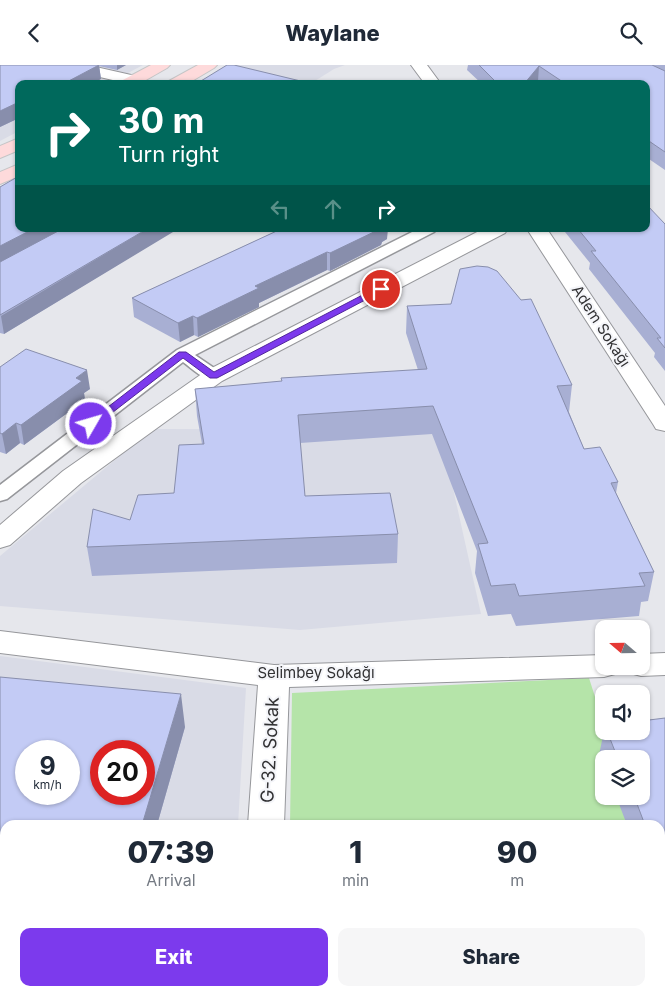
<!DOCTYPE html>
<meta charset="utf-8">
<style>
body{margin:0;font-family:Inter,sans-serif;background:#f6f6f7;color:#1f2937;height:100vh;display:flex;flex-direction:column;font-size:19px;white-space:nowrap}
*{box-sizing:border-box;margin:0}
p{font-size:16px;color:#747a83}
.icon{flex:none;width:28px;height:28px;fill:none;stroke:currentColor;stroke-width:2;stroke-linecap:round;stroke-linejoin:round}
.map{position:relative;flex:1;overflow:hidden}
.sheet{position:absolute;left:0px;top:755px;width:665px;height:176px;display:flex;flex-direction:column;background:#fff;border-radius:15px 15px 0 0;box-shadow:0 1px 4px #0004}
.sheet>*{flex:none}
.guide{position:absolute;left:15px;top:15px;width:635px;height:152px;border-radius:10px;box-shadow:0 1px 4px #0004;background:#00695c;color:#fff;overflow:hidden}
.needle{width:32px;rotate:290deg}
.controls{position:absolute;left:595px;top:555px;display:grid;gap:10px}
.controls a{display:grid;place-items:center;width:55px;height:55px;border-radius:10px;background:#fff;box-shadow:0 1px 4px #0004;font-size:25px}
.speed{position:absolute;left:15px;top:675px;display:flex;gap:10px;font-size:25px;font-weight:700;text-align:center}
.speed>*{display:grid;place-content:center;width:65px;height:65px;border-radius:50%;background:#fff;box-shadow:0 1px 4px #0004;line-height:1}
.speed small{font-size:12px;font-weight:400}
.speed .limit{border:8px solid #d22;background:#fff;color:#111}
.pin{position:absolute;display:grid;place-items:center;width:42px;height:42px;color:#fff;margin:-21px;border:2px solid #fff;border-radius:50%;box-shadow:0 1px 5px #0007}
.me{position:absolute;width:55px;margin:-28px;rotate:52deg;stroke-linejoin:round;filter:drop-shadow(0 0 4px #0008)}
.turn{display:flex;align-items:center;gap:18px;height:105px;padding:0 20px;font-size:22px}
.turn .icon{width:65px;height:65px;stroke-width:2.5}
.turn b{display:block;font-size:35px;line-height:42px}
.lanes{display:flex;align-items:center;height:48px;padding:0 20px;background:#0003;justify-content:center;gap:25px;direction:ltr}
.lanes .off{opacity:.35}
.eta{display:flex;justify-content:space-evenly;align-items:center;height:85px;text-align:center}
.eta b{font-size:30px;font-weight:800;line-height:35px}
.primary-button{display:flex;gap:10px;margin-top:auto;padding:10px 20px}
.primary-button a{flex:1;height:58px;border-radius:10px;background:#7c3aed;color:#fff;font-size:20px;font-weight:800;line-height:58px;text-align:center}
.primary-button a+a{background:#f6f6f7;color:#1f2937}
header{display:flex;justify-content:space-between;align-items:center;height:65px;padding:0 20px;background:#fff;font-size:22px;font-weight:800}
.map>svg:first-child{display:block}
.built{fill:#d9dbe6;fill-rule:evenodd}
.green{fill:#b5e4a9}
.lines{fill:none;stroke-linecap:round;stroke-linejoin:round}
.lane-casing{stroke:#96979b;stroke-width:3}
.street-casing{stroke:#96979b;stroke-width:2}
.primary-casing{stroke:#c5c5c6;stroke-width:2}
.lane{fill:#fff;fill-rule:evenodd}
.street{fill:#fff;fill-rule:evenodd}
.primary{fill:#fedadb;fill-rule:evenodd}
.wall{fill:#a8afd3}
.shaded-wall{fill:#888eac}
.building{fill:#c3cbf5;stroke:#888eac;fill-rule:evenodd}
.route{fill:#7c3aed;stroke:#51269a}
.labels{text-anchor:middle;stroke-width:4;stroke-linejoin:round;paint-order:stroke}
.street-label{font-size:15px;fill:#313133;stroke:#f4f5f9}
.near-street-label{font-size:18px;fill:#313133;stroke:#f4f5f9}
</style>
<header><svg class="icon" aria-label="back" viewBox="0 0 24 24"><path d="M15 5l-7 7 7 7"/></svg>Waylane<svg class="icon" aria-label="search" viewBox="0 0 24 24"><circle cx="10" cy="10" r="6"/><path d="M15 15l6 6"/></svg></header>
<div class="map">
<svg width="665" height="931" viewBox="0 0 665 931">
<rect width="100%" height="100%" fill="#e6e7ec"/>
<path class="built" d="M26,0H143L107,19H19V66L0,76V13Z
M228,0H345L334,4L310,19H197Z
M152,364L440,365L481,549L300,565L0,541V491Z
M0,591L246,623L238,760H5V926H229L228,931H26L0,927ZM26,686H69V729H26ZM101,686H144V729H101Z"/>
<path class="green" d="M589,613L604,660V731H626L634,760H290L292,628Z
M660,843L665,859V931H287V926H660Z"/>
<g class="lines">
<defs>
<path id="lane" d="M418,164H437L434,167L195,290L220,307L223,311L220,315C206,318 194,305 183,297L7,434L0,436V420L177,285Z"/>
<path id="street" d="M58,0H87L140,12L142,15L140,18L130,19L61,3Z
M411,0H427L441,19H425Z
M483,164H508L505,168L222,316L81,418L10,480L0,483V460L63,406L206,306Z
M527,164H547L665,341V366L656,364L653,359Z
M0,566L274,600L604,590V601H619L615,609L604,612L289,622L284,760H248L258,620L0,588Z
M665,588V610L641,611L630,608L626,601H641V589Z
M238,926H278V931H238Z"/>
<path id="primary" d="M151,0H170L167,3L139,19H119L121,16Z
M198,0H217L214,3L187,19H167L169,16Z
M19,73V85L0,93V81Z
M19,99V111L0,119V107Z"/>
</defs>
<use href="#lane" class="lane-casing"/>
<use href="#street" class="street-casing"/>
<use href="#primary" class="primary-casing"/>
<use href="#lane" class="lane"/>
<use href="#street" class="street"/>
<use href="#primary" class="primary"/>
</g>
<path class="wall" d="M0,0H126L117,5L99,1L101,14L19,19V53L0,62Z
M468,0H665V105L646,92V19H542L538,16L535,19H482L467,5Z
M0,122L19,164L165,171L4,269L0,268Z
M665,159V306L654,292L655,288L589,204L590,198L565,167V165L564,164H646Z
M281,164L387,174L382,177L381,180L330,206L327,205L259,238V242L198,272L194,270L180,277L134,252L132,233Z
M407,241L572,320L569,347L584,384L618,417L616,428L654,507L648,536L641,537L639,551L516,561L511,549L488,551L475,508L477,486L432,369L300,378L305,431L398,469L397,498L92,511L87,482L130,455L174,428L202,379L197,351L195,324L418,305L406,268Z
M0,302L90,324L84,328L85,335L24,380L20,378L6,389L0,387Z
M0,612L185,662L157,760H5V824L0,823Z
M665,653V867L660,855V760H627L616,731H641V694H604V701L599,690L604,666H641Z"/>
<path class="shaded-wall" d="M99,0L101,14L92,19H63Z
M117,0H126L117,5Z
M539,1L538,16L535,19H524Z
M19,37V53L0,62V46Z
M33,164H68L0,201V181Z
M147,164H178L4,269L1,251Z
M378,164H388L387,174L382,177L381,180L330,206V188Z
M327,187V205L259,238V242L198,272L197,253L255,221Z
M193,251L194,270L180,277L178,258Z
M87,305L90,324L84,328L85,335L24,380L21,360L76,313Z
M16,358L20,378L6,389L2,369Z
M181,629L185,662L157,760H142Z"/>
<path class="building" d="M0,0H99L63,19H19V37L0,46Z
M227,0H234L313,19H196Z
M479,0H652L665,6V87L646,74V19H566L539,1L524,19H498Z
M19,111V164H33L0,181V122Z
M646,139L665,159V283L657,273H661L591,186H596L578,164H646Z
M62,164H147L0,250V197Z
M281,164H380L330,188L327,187L255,221L259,223L197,253L193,251L178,258L132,233Z
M477,201L488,202L497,206L521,235L531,234L572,320L557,321L584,384L600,382L618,417L611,418L654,507L639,508L645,521L519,531L515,519L491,521L478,479L488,478L433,341L298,350L305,431L390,428L398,469L87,482L93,444L130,455L138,430L174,428L179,380L204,379L195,324L282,316L281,313L427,304L407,241L451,239L460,204Z
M26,284L87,305L76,313L82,316L21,360L16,358L2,369L0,368V302Z
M0,612L181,629L142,760H5V791H0ZM26,686H69V729H26ZM101,686H144V729H101Z
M665,653V808L660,795V760H645L634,731H641V694H618L607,666H641V656Z
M665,814V821L662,815Z"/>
<path class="route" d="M378,222L386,224L217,313H210L183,293L95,361H88L86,359L179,287H186L214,307Z"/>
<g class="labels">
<g class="street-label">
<text transform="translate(601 261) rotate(57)" y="5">Adem Sokağı</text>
<text x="316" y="613">Selimbey Sokağı</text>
</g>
<g class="near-street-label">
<text transform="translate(270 685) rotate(-87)" y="6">G-32. Sokak</text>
</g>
</g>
</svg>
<div class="controls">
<a><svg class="needle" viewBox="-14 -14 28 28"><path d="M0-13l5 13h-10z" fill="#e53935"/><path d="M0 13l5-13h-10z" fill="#747a83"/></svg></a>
<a><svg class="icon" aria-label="sound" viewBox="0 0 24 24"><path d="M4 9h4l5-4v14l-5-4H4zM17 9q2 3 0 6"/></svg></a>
<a><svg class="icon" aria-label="layers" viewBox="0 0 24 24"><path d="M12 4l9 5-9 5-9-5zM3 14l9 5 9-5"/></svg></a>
</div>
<div class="speed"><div>9<small>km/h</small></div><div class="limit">20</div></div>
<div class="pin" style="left:381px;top:224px;background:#d93025"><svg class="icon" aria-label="arrive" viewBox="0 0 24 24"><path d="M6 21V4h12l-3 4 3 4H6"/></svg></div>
<svg class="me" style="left:91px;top:359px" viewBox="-20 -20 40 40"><circle r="17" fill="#7c3aed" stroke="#fff" stroke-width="3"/><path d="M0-11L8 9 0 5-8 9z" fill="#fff"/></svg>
<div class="guide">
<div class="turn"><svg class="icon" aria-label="right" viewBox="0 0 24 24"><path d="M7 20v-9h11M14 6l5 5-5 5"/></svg><div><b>30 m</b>Turn right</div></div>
<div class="lanes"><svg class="icon off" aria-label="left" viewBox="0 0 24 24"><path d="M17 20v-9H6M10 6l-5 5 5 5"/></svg><svg class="icon off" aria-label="ahead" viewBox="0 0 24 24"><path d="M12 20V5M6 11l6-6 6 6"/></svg><svg class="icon" aria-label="right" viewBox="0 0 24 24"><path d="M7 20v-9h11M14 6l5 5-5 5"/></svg></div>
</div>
<section class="sheet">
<div class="eta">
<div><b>07:39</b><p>Arrival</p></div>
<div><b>1</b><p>min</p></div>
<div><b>90</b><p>m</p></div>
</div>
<div class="primary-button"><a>Exit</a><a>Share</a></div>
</section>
</div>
